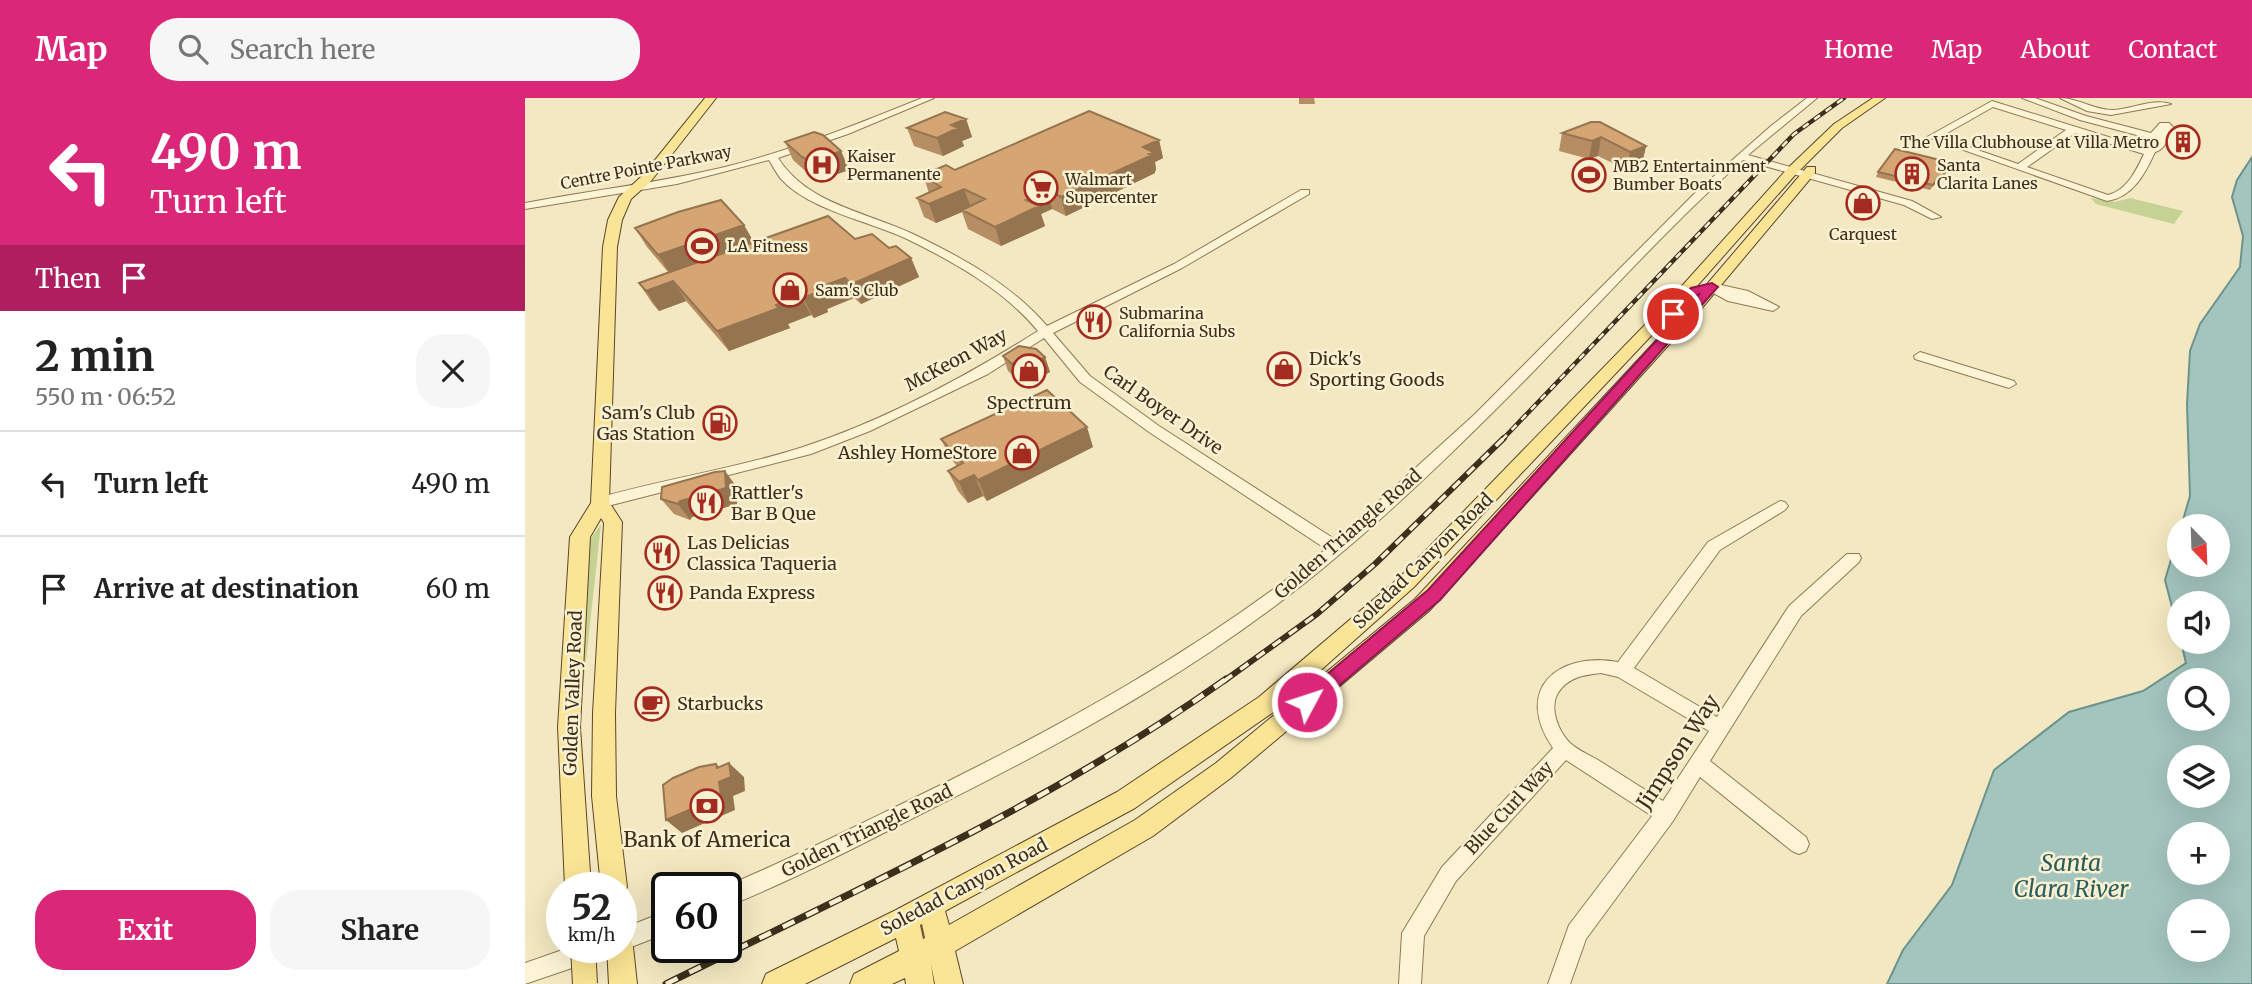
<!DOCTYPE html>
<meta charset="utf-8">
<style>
body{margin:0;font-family:Merriweather,serif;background:#f6f6f6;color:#222;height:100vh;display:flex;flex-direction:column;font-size:26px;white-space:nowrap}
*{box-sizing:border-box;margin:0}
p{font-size:23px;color:#767676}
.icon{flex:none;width:38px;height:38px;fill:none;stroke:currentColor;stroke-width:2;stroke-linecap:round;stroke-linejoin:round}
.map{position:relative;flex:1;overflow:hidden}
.details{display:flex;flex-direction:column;background:#fff;width:525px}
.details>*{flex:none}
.banner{background:#db2777;color:#fff;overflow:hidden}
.needle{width:46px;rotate:157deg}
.tools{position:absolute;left:1642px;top:416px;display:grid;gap:14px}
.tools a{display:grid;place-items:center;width:63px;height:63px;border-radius:50%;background:#fff;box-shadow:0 7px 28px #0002;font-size:35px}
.speed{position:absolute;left:21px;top:774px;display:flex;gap:14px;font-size:35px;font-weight:700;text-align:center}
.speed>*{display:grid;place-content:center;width:91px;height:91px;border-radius:50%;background:#fff;box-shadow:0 7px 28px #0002;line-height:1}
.speed small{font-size:18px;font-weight:400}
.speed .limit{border:4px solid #111;border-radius:10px;background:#fff;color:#111}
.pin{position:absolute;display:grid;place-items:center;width:60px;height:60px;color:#fff;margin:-30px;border:4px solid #fff;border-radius:50%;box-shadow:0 2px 7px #0007}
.me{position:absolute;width:77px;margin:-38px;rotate:50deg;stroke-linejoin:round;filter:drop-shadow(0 0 5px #0008)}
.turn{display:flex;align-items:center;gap:24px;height:147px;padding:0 35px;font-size:32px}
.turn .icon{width:91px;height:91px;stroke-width:2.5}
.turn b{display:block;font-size:49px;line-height:60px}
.then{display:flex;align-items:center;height:66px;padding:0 35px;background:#0003;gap:14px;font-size:26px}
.round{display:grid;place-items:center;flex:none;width:74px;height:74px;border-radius:28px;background:#f6f6f6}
.summary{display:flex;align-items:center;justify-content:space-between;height:119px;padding:0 35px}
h1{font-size:42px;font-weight:700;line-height:52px}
.primary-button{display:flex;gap:14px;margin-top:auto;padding:14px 35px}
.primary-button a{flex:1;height:80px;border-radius:28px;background:#db2777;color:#fff;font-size:28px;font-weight:700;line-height:80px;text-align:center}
.primary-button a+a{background:#f6f6f6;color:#222}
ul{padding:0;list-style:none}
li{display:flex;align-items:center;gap:21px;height:105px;padding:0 35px;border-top:2px solid #e0e0e0}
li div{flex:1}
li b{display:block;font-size:26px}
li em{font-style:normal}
header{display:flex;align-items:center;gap:42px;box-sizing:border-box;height:98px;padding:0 35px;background:#db2777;color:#fff}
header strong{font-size:33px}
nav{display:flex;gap:38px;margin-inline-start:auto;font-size:24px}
.search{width:490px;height:63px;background:#f6f6f6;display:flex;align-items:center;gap:18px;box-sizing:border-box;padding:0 24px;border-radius:28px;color:#767676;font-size:26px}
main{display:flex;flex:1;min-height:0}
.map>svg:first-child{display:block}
.green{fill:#c5d293}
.water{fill:#a4c4be;stroke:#6a948d;stroke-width:2;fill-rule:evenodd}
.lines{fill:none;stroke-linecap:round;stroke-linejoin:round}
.minor-casing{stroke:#8e7956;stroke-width:2}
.major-casing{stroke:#5b462b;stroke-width:2}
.minor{fill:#fcf4d5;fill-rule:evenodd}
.major{fill:#fae495;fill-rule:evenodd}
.rail-far2-casing{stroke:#3c2f1c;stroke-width:4.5}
.rail-far1-casing{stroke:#3c2f1c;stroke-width:6}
.rail-casing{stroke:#3c2f1c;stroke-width:7}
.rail-far2{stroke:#f9f1d1;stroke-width:2.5;stroke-dasharray:7;stroke-linecap:butt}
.rail-far1{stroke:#f9f1d1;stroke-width:3.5;stroke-dasharray:10;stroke-linecap:butt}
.rail{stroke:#f9f1d1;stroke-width:4.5;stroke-dasharray:13;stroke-linecap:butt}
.major-bridge-casing{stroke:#5b462b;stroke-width:26;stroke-linecap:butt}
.major-bridge{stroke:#fae495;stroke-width:24}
.wall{fill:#b78e63}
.shaded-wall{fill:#957450}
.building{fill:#d5a573;stroke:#957450;stroke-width:2}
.route{fill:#db2777;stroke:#8e194d;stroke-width:2}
.labels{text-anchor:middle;stroke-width:5;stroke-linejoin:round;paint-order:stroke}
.far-poi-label{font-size:16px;fill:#3c2f1c;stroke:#f9f1d1;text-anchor:start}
.far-street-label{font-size:16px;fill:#3c2f1c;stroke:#f9f1d1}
.poi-label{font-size:18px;fill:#3c2f1c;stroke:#f9f1d1;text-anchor:start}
.street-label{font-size:18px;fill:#3c2f1c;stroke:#f9f1d1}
.near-street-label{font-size:21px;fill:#3c2f1c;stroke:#f9f1d1}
.near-poi-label{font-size:21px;fill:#3c2f1c;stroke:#f9f1d1}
.near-water-label{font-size:23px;font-style:italic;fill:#2a5c5e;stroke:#f9f1d1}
</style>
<header>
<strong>Map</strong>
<div class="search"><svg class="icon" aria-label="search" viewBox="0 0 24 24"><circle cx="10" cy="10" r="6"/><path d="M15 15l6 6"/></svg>Search here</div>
<nav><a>Home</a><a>Map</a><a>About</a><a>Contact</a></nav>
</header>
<main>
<section class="details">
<div class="banner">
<div class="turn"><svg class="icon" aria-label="left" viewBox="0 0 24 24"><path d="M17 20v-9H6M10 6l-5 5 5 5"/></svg><div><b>490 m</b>Turn left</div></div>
<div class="then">Then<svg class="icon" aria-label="arrive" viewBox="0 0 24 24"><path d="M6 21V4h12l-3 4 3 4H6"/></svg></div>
</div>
<div class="summary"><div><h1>2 min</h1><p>550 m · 06:52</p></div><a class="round"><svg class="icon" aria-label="close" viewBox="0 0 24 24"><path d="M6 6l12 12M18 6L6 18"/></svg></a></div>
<ul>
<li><svg class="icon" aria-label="left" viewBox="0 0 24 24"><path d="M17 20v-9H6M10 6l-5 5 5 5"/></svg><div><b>Turn left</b></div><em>490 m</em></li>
<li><svg class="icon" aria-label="arrive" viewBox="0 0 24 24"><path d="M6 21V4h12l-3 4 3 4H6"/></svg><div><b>Arrive at destination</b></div><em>60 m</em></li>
</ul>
<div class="primary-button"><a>Exit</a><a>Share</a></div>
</section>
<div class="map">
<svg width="1727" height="886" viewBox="0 0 1727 886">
<rect width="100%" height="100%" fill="#f3e8c1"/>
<path class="green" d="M1566,100L1590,104L1605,100L1658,113L1649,126L1571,106Z
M76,426L58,589L56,591L64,443Z"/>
<path class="water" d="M1727,59V886H1362L1378,852L1427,787L1469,672L1544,614L1618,593L1661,565L1656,544H1692V506H1654V536L1640,482L1654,435V467H1692V429H1656L1665,398L1662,306L1665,253L1675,226L1715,169L1718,138L1707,99L1712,82ZM1654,583H1692V621H1654ZM1654,660H1692V698H1654ZM1654,737H1692V775H1654ZM1654,814H1692V852H1654Z"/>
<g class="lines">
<defs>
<path id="minor" d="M397,0H409L323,36L253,60C283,107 343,114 390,137C438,160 487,187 522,228L649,166L776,92H784V96L657,170L528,235L565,278L634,328L811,442L950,316L1171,94L1246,28L1282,0H1292L1223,57L1387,103L1416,119L1407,121L1379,107L1218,62C1143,129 1076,204 1006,276C945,338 882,400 815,456C689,564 545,642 398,715C333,748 268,782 201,809V789H199C263,762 325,731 387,701C533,630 674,553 801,451L624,334L555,284L519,240L463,276L345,333L286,356L75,410L70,409L67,405L70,401C138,381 210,371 278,349C360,322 440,279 513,233C479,192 429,164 382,141C344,123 284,112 256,81C251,75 248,68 244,62L152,86L0,111V105C67,92 134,85 200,69C268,52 333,26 397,0Z
M1497,0H1510L1561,18L1626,35L1635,25H1644L1649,30C1644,38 1640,52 1630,54C1620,76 1608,99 1582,103L1402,39L1467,3L1619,50L1623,40L1555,22ZM1468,9L1541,32L1493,66L1415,39ZM1550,35L1619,56C1611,73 1602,92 1583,97L1502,69Z
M1535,0C1553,0 1569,12 1588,12C1607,11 1629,0 1646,6L1586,17L1562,13Z
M1187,185L1223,193L1254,209L1248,213L1203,203L1183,192V186Z
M1395,254L1489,283L1491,286L1484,290L1390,261L1389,258Z
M1255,403L1260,404L1263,408L1260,412L1195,452L1109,570L1192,619L1264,508L1322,456H1334L1336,460L1334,464L1276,518L1185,663L1281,739L1284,746L1281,753L1274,756L1267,753L1175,679L1148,723L1061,841L1045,886H1023L1044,827L1127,718L1041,662L931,783L899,838L896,886H874L877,835L917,769L1028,650C988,592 1032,553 1093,564L1183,444ZM1076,575L1093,579L1184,633L1138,703C1116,689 1095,676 1073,662C1064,657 1053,652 1045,645C1033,633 1024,610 1033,595C1043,579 1059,577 1076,575Z
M142,813V835L96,853L88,849L85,857L0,886V865L46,849H96V831Z"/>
<path id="major" d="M180,0H191L126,83L106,101L97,122L92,149L84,404L97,424L90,615L91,698L102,789L96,799V789H76L67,698L68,615L79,425L76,420L65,439L55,629L66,789H40L33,629L45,439L66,405L78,149L83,122L94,99L118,77Z
M1348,0H1360L1317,30L1271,76L1157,205L889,489L750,613L610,710L420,813L424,827L610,722L691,665L890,501L1166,205L1282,69H1290V75L1176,211L904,513L707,679L628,738L430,853L438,886H410L406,866L409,886H381L380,880L367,886H325L329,876L374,853L371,840L280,886H237L241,876L371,812L592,694L734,599L875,479L1147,199L1263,70L1309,26ZM397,826L400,840L398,841L395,827Z
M96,836L105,839L108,849L112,886H84L82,849H96Z"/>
</defs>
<use href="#minor" class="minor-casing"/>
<use href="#major" class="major-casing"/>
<use href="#minor" class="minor"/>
<use href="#major" class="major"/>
<defs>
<path id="rail-far2" d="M977,342L1269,36L1319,0"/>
<path id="rail-far1" d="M699,583L792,516L850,466L979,340"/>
<path id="rail" d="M141,886C331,792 528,704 701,581"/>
</defs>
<use href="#rail-far2" class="rail-far2-casing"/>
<use href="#rail-far1" class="rail-far1-casing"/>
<use href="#rail" class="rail-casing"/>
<use href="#rail-far2" class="rail-far2"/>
<use href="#rail-far1" class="rail-far1"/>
<use href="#rail" class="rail"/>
<defs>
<path id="major-bridge" d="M58,849L60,886"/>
</defs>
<use href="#major-bridge" class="major-bridge-casing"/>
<use href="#major-bridge" class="major-bridge"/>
</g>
<path class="wall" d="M774,0H789L790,6H774Z
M441,21L447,39L437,43L439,48L418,58L389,48L382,30Z
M1066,24L1121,48L1117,66L1102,72L1073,58L1064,61L1034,53L1037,35Z
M1655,34L1662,45L1659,50L1648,47Z
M634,42L638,60L630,64L631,72L630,73V75L541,118L527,111L516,116L520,128L476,148L443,131L437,114L411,125L399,119L392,100L404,95L398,77Z
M260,44L316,53L324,72L295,82L286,78L268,62Z
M1421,67L1424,68L1422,73L1413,86H1410L1405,92L1351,79L1353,74Z
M110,130L229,144L330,141L364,150L386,160L394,179L336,206L329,200L302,211L303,214L289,220L286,217L263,226L265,230L204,253L161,203L134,213L127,205L114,185L143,174L122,149Z
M478,258L520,259L525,274L508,283L501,278L493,282L483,273Z
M416,341L568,349L462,403L458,398L443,405L433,393L423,373L432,368L426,361Z
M211,388L212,406L167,419L165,422L149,416L136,401Z"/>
<path class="shaded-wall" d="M441,21L447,39L437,43L439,48L418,58L412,40L426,27Z
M1076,39L1073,58L1064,61L1067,43Z
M634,42L638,60L630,64L631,72L630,73V75L541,118L536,99L618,49Z
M1121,48L1117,66L1102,72L1105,54Z
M316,53L324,72L295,82L287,64Z
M439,91L446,110L437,112V114L411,125L404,106Z
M522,92L527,111L516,116L520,128L476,148L470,129L501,102Z
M219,127L230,146L146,177L133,157Z
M386,160L394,179L336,206L327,186Z
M320,180L329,200L302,211L303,214L289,220L278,200L290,191Z
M148,183L161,203L134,213L121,193Z
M275,197L286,217L263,226L265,230L204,253L192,233L251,207Z
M520,259L525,274L508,283L503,268Z
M496,262L501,278L493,282L487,266Z
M562,329L568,349L462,403L453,382Z
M200,373L211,388L212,406L167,419L165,422L153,406L155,403Z
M449,377L458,398L443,405L434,384Z
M204,665L219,679L220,693L208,698L210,712L157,735L141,722L192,670L191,666L205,679Z"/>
<path class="building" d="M564,13L634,42L618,49L628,54L624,56L627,57L536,99L522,92L501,102L514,108L470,129L437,112L460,101L439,91L404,106L392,100L416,89L398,77L421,67L430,72Z
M420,14L441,21L426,27L433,30L412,40L382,30Z
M1066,24H1075L1121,48L1105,54L1076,39L1067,43L1037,35Z
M289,34L298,37L316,53L287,64L277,59L260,44Z
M1655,34L1666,37L1662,45L1651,43Z
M1370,51L1423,64L1421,67L1424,68L1415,82L1412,81L1408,87L1353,74Z
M196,102L219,127L133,157L110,130L153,114Z
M303,118L330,141L347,136L364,150L371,148L386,160L327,186L320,180L290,191L293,194L278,200L275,197L251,207L254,210L192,233L148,183L121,193L114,185Z
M494,248L511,251L520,259L503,268L496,262L487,266L478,258Z
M522,292L562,329L453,382L449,377L434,384L423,373L438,365L416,341Z
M200,373L201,390L155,403L153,406L136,401L137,389L190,374Z
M204,665L206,679L194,684L196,698L141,722L138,687L148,680L174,669L191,666L192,670Z"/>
<path class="route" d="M1187,185L1193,189L1191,191L915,502L789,609L782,612L776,609L773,604L776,598L903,492L1175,195L1152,218H1143V213L1166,190Z"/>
<defs>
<symbol id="building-ring" viewBox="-11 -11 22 22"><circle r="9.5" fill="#f9f1d1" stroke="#a42b20" stroke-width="1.5"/><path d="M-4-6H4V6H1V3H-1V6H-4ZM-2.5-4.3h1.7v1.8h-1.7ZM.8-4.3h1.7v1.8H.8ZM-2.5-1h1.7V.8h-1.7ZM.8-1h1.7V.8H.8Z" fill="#a42b20"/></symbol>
<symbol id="hospital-ring" viewBox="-11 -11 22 22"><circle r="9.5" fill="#f9f1d1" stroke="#a42b20" stroke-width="1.5"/><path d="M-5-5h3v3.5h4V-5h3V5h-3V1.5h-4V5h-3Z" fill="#a42b20"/></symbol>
<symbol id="stadium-ring" viewBox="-11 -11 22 22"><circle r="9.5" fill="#f9f1d1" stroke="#a42b20" stroke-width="1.5"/><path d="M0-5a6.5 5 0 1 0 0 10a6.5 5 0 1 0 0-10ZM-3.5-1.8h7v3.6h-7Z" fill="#a42b20"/></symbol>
<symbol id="supermarket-ring" viewBox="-11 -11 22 22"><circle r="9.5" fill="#f9f1d1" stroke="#a42b20" stroke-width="1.5"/><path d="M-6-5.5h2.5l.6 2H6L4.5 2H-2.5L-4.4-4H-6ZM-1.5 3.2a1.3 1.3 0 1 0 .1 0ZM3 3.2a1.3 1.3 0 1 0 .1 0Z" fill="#a42b20"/></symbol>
<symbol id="shop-ring" viewBox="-11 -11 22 22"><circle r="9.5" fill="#f9f1d1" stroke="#a42b20" stroke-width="1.5"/><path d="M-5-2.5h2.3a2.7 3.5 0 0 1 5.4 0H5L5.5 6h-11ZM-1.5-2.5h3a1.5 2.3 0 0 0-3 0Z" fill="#a42b20"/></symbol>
<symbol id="restaurant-ring" viewBox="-11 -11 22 22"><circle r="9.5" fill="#f9f1d1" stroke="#a42b20" stroke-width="1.5"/><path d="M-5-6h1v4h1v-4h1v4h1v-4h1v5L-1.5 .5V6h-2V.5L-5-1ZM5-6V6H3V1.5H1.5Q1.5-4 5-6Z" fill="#a42b20"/></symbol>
<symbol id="fuel-ring" viewBox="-11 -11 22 22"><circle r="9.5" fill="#f9f1d1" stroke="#a42b20" stroke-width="1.5"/><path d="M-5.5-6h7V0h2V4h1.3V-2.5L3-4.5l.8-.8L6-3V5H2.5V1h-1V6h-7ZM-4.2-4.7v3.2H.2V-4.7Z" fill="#a42b20"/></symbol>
<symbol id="cafe-ring" viewBox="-11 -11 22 22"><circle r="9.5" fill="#f9f1d1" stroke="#a42b20" stroke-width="1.5"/><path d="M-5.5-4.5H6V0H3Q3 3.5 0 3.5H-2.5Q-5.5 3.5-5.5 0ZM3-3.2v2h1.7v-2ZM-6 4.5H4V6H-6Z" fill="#a42b20"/></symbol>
<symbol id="bank-ring" viewBox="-11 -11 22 22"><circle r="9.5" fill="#f9f1d1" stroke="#a42b20" stroke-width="1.5"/><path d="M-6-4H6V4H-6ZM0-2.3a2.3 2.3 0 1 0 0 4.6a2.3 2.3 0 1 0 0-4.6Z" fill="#a42b20"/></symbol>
</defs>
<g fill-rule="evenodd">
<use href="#building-ring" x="1639" y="25" width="38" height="38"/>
<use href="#hospital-ring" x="278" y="48" width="38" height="38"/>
<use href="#building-ring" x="1368" y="57" width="38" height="38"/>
<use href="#stadium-ring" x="1045" y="58" width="38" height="38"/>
<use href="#supermarket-ring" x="497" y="71" width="38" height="38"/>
<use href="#shop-ring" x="1319" y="86" width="38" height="38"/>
<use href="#stadium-ring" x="158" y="129" width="38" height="38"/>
<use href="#shop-ring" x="246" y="173" width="38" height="38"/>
<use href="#restaurant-ring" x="550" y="205" width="38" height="38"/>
<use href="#shop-ring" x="740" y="252" width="38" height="38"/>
<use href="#shop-ring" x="485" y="254" width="38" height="38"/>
<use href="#fuel-ring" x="176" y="306" width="38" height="38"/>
<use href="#shop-ring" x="478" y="336" width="38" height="38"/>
<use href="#restaurant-ring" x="162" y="386" width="38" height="38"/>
<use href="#restaurant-ring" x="118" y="436" width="38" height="38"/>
<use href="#restaurant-ring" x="121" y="476" width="38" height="38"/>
<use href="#cafe-ring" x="108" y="587" width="38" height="38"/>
<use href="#bank-ring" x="163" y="689" width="38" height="38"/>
</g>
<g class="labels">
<g class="far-poi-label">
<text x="1634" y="50" text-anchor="end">The Villa Clubhouse at Villa Metro</text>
<text x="322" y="64">Kaiser<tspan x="322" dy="18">Permanente</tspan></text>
<text x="1412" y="73">Santa<tspan x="1412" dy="18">Clarita Lanes</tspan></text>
<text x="1088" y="74">MB2 Entertainment<tspan x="1088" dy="18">Bumber Boats</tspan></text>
<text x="540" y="87">Walmart<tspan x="540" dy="18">Supercenter</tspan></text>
<text x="1338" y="142" text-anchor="middle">Carquest</text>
<text x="202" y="154">LA Fitness</text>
<text x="290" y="198">Sam's Club</text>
<text x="594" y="221">Submarina<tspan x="594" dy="18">California Subs</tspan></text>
</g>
<g class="far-street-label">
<text transform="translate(121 69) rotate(-11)" y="6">Centre Pointe Parkway</text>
</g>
<g class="poi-label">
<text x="784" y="267">Dick's<tspan x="784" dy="21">Sporting Goods</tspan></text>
<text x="504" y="311" text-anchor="middle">Spectrum</text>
<text x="170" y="321" text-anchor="end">Sam's Club<tspan x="170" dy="21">Gas Station</tspan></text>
<text x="472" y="361" text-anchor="end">Ashley HomeStore</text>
<text x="206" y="401">Rattler's<tspan x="206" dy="21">Bar B Que</tspan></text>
<text x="162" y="451">Las Delicias<tspan x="162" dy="21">Classica Taqueria</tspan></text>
<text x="164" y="501">Panda Express</text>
<text x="152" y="612">Starbucks</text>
</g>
<g class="street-label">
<text transform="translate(431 262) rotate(-28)" y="6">McKeon Way</text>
<text transform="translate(638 312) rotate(35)" y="6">Carl Boyer Drive</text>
<text transform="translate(823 436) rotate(-41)" y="6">Golden Triangle Road</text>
<text transform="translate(898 463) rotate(-44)" y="6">Soledad Canyon Road</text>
<text transform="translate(48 595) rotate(-88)" y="6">Golden Valley Road</text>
<text transform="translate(984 710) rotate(-47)" y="6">Blue Curl Way</text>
<text transform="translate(342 733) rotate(-26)" y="6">Golden Triangle Road</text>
<text transform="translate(439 789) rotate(-28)" y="6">Soledad Canyon Road</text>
</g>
<g class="near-street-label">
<text transform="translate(1153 654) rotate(-57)" y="7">Jimpson Way</text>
</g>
<g class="near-poi-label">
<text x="182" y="749">Bank of America</text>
</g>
<g class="near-water-label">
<text x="1546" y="773">Santa<tspan x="1546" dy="26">Clara River</tspan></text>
</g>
</g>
</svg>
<div class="tools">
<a><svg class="needle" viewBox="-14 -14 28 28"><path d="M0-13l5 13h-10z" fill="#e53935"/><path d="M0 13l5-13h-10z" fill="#767676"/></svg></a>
<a><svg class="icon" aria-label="sound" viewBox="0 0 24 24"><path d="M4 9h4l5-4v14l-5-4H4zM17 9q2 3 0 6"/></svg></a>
<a><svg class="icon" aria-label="search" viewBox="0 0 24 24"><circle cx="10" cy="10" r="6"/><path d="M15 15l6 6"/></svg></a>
<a><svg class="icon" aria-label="layers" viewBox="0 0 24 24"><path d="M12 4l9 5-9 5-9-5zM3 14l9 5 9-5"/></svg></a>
<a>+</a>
<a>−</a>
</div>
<div class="speed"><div>52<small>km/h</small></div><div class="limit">60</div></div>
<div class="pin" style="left:1148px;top:216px;background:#d93025"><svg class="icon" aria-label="arrive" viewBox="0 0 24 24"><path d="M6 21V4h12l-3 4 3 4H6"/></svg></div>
<svg class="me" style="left:782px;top:604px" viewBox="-20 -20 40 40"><circle r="17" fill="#db2777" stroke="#fff" stroke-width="3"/><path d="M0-11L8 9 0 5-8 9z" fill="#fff"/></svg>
</div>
</main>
